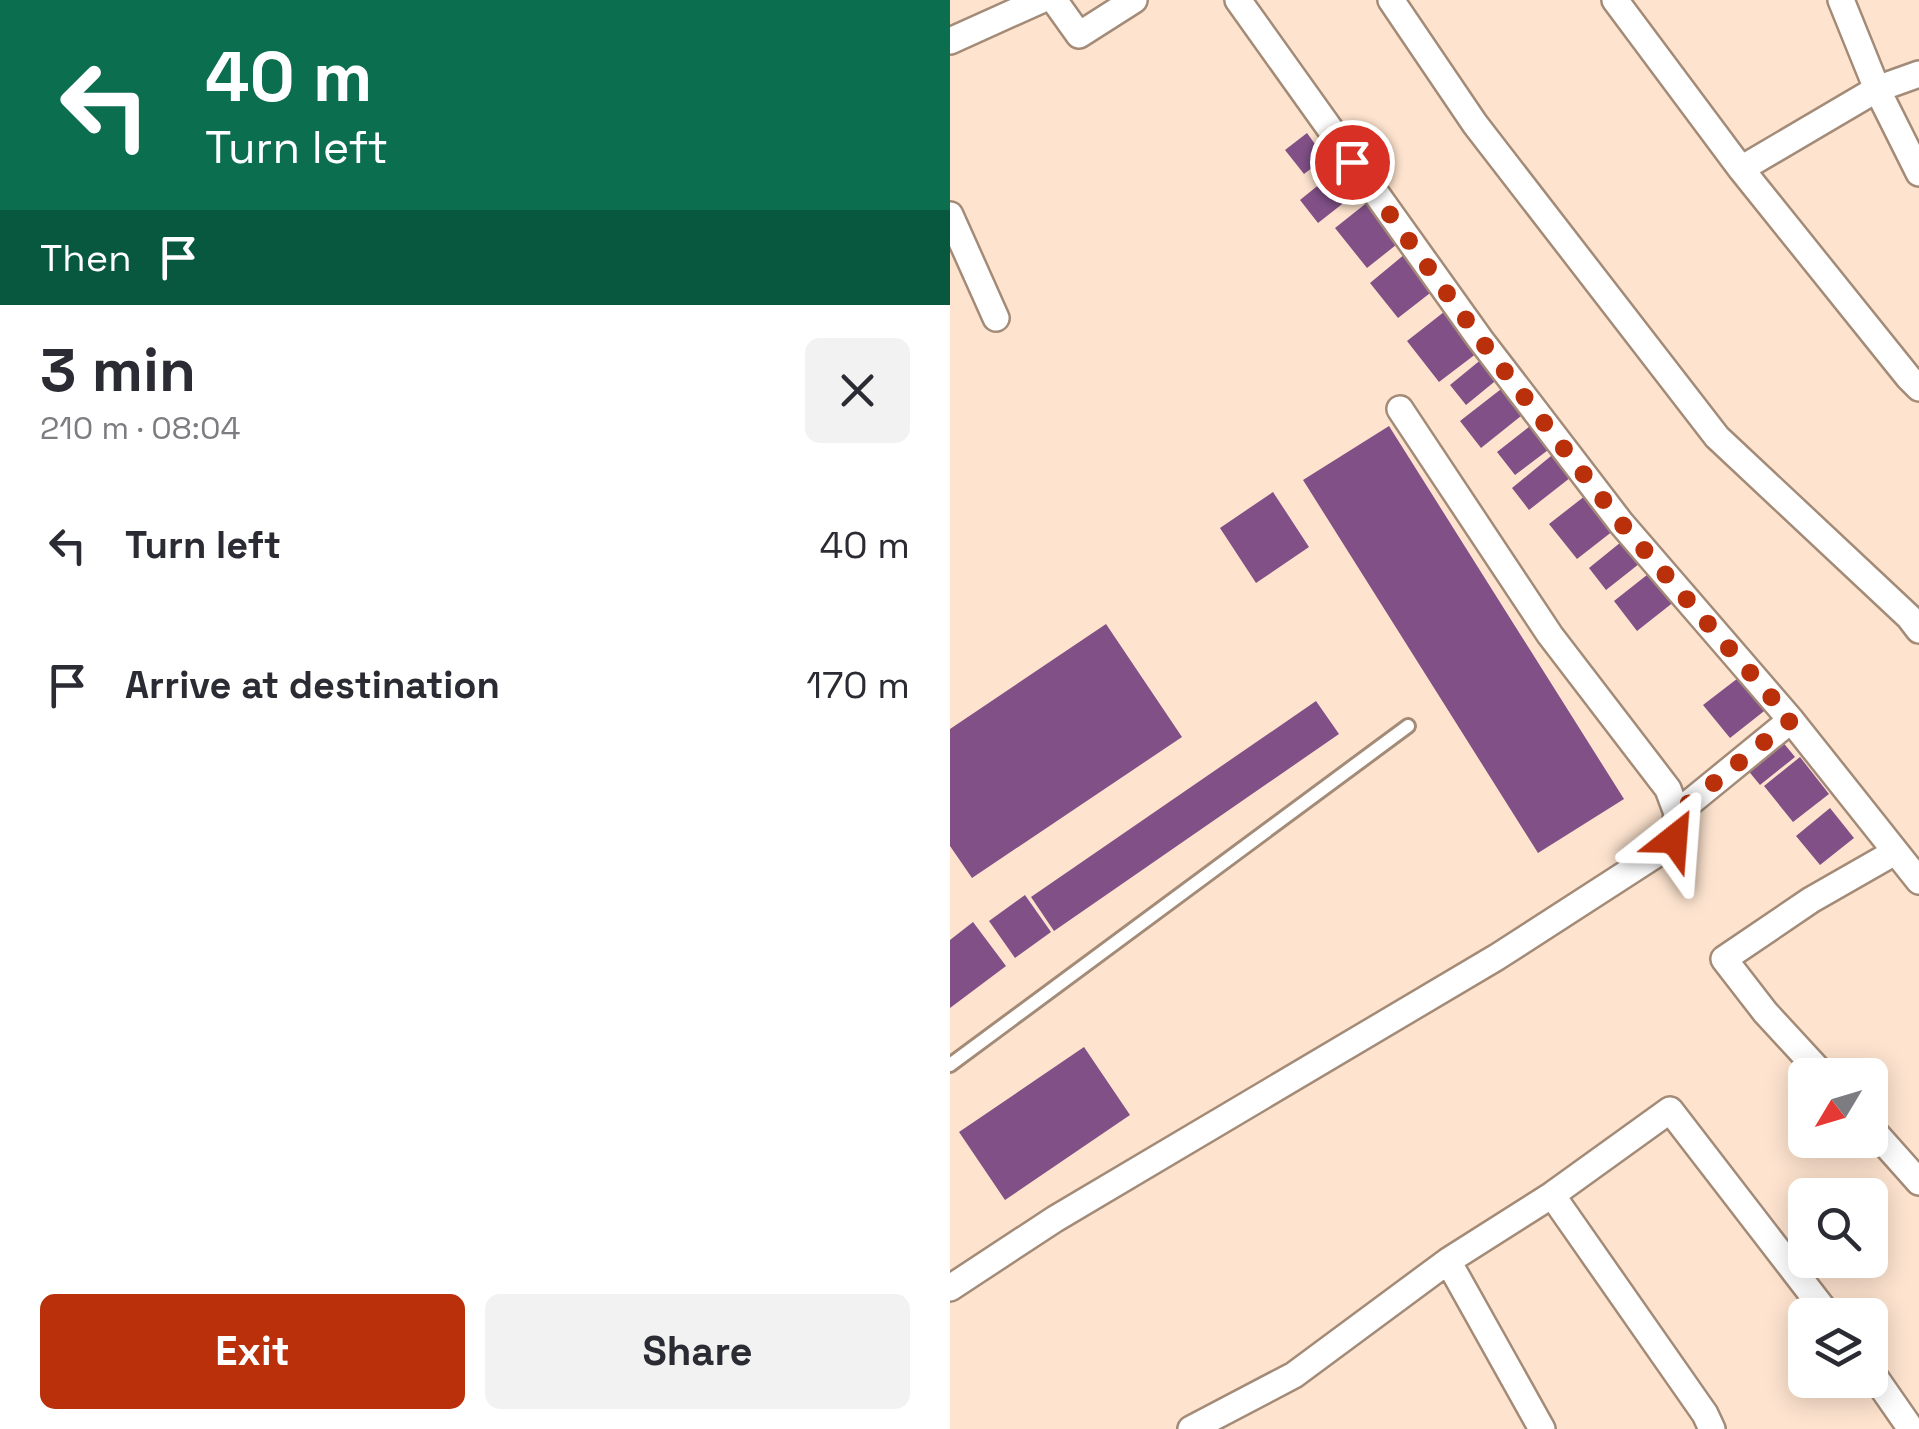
<!DOCTYPE html>
<meta charset="utf-8">
<style>
body{margin:0;font-family:"Space Grotesk",sans-serif;background:#f2f2f3;color:#2b2b33;height:100vh;display:flex;flex-direction:column;font-size:38px;white-space:nowrap}
*{box-sizing:border-box;margin:0}
p{font-size:32px;color:#7c7c81}
.icon{flex:none;width:55px;height:55px;fill:none;stroke:currentColor;stroke-width:2;stroke-linecap:round;stroke-linejoin:round}
.map{position:relative;flex:1;overflow:hidden}
.panel{display:flex;flex-direction:column;background:#fff;width:950px}
.panel>*{flex:none}
.banner{background:#0b6e4f;color:#fff;overflow:hidden}
.needle{width:65px;rotate:232deg}
.controls{position:absolute;left:838px;top:1058px;display:grid;gap:20px}
.controls a{display:grid;place-items:center;width:100px;height:100px;border-radius:15px;background:#fff;box-shadow:0 5px 25px #0003;font-size:50px}
.pin{position:absolute;display:grid;place-items:center;width:85px;height:85px;color:#fff;margin:-42px;border:5px solid #fff;border-radius:50%;box-shadow:0 2px 10px #0007}
.me{position:absolute;width:110px;margin:-55px;rotate:28deg;stroke-linejoin:round;filter:drop-shadow(0 0 8px #0008)}
.turn{display:flex;align-items:center;gap:35px;height:210px;padding:0 40px;font-size:45px}
.turn .icon{width:130px;height:130px;stroke-width:2.5}
.turn b{display:block;font-size:70px;line-height:85px}
.then{display:flex;align-items:center;height:95px;padding:0 40px;background:#0003;gap:20px;font-size:38px}
.round{display:grid;place-items:center;flex:none;width:105px;height:105px;border-radius:15px;background:#f2f2f3}
.head{display:flex;align-items:center;justify-content:space-between;height:170px;padding:0 40px}
h1{font-size:60px;font-weight:700;line-height:75px}
.action{display:flex;gap:20px;margin-top:auto;padding:20px 40px}
.action a{flex:1;height:115px;border-radius:15px;background:#ba300a;color:#fff;font-size:40px;font-weight:700;line-height:115px;text-align:center}
.action a+a{background:#f2f2f3;color:#2b2b33}
ul{padding:0;list-style:none}
li{display:flex;align-items:center;gap:30px;height:140px;padding:0 40px}
li div{flex:1}
li b{display:block;font-size:38px}
li em{font-style:normal}
main{display:flex;flex:1;min-height:0}
.map>svg:first-child{display:block}
.building{fill:#815087}
.lines{fill:none;stroke-linecap:round;stroke-linejoin:round}
.service-casing{stroke:#a38b78;stroke-width:18}
.minor-casing{stroke:#a38b78;stroke-width:30}
.service{stroke:#fff;stroke-width:12}
.minor{stroke:#fff;stroke-width:25}
.route{stroke:#ba300a;stroke-width:18;stroke-dasharray:0 32.4}
</style>
<main>
<section class="panel">
<div class="banner">
<div class="turn"><svg class="icon" aria-label="left" viewBox="0 0 24 24"><path d="M17 20v-9H6M10 6l-5 5 5 5"/></svg><div><b>40 m</b>Turn left</div></div>
<div class="then">Then<svg class="icon" aria-label="arrive" viewBox="0 0 24 24"><path d="M6 21V4h12l-3 4 3 4H6"/></svg></div>
</div>
<div class="head"><div><h1>3 min</h1><p>210 m · 08:04</p></div><a class="round"><svg class="icon" aria-label="close" viewBox="0 0 24 24"><path d="M6 6l12 12M18 6L6 18"/></svg></a></div>
<ul>
<li><svg class="icon" aria-label="left" viewBox="0 0 24 24"><path d="M17 20v-9H6M10 6l-5 5 5 5"/></svg><div><b>Turn left</b></div><em>40 m</em></li>
<li><svg class="icon" aria-label="arrive" viewBox="0 0 24 24"><path d="M6 21V4h12l-3 4 3 4H6"/></svg><div><b>Arrive at destination</b></div><em>170 m</em></li>
</ul>
<div class="action"><a>Exit</a><a>Share</a></div>
</section>
<div class="map">
<svg width="969" height="1429" viewBox="0 0 969 1429">
<rect width="100%" height="100%" fill="#fee4cf"/>
<path class="building" d="M357,133L375,158L354,174L335,150Z
M387,170L405,194L368,223L350,200Z
M419,201L451,241L417,268L385,228Z
M455,254L484,290L448,318L420,283Z
M499,308L531,350L489,382L457,341Z
M533,358L549,378L516,405L500,385Z
M555,386L576,412L531,448L510,421Z
M584,423L602,447L565,475L547,452Z
M439,426L674,799L588,853L353,480Z
M607,451L625,474L579,510L562,488Z
M323,492L359,547L306,583L270,528Z
M640,492L668,527L627,559L599,524Z
M676,538L694,560L656,590L639,568Z
M702,571L725,601L687,631L664,601Z
M156,624L232,737L22,878L0,846V729Z
M792,675L818,708L780,738L753,705Z
M366,701L389,734L104,931L81,897Z
M827,735L845,757L810,785L792,763Z
M850,757L879,794L843,822L814,786Z
M880,808L904,838L870,865L846,836Z
M75,895L101,932L65,958L39,921Z
M23,922L56,966L0,1008V940Z
M134,1047L180,1115L55,1200L9,1132Z"/>
<g class="lines">
<defs>
<path id="service" d="M0,1065L458,726"/>
<path id="minor" d="M104,0L129,35L184,0
M288,0L530,339L671,523L841,720L969,881
M441,0L525,124L767,437L959,617L969,630
M665,0L791,169L959,378L969,388
M891,0L927,89L969,173
M0,41L91,0
M791,169L927,89L969,74
M0,215L46,318
M727,813L841,720
M873,1075L815,1012L774,959L861,900L945,852
M920,1127L969,1182
M602,1195L755,1414L762,1429
M0,1288L105,1219L547,957L705,855L723,839L727,813L718,789L600,635L450,409
M920,1370L961,1429
M241,1429L344,1375L498,1261
M592,1429L498,1261L602,1195L720,1110L878,1315"/>
</defs>
<use href="#service" class="service-casing"/>
<use href="#minor" class="minor-casing"/>
<use href="#service" class="service"/>
<use href="#minor" class="minor"/>
</g>
<g class="lines">
<path class="route" d="M402,162L530,339L671,523L841,720L727,813L724,839"/>
</g>
</svg>
<div class="controls">
<a><svg class="needle" viewBox="-14 -14 28 28"><path d="M0-13l5 13h-10z" fill="#e53935"/><path d="M0 13l5-13h-10z" fill="#7c7c81"/></svg></a>
<a><svg class="icon" aria-label="search" viewBox="0 0 24 24"><circle cx="10" cy="10" r="6"/><path d="M15 15l6 6"/></svg></a>
<a><svg class="icon" aria-label="layers" viewBox="0 0 24 24"><path d="M12 4l9 5-9 5-9-5zM3 14l9 5 9-5"/></svg></a>
</div>
<div class="pin" style="left:402px;top:162px;background:#d93025"><svg class="icon" aria-label="arrive" viewBox="0 0 24 24"><path d="M6 21V4h12l-3 4 3 4H6"/></svg></div>
<svg class="me" style="left:724px;top:839px" viewBox="-20 -20 40 40"><path d="M0-17L14 15 0 8-14 15z" fill="#ba300a" stroke="#fff" stroke-width="4"/></svg>
</div>
</main>
